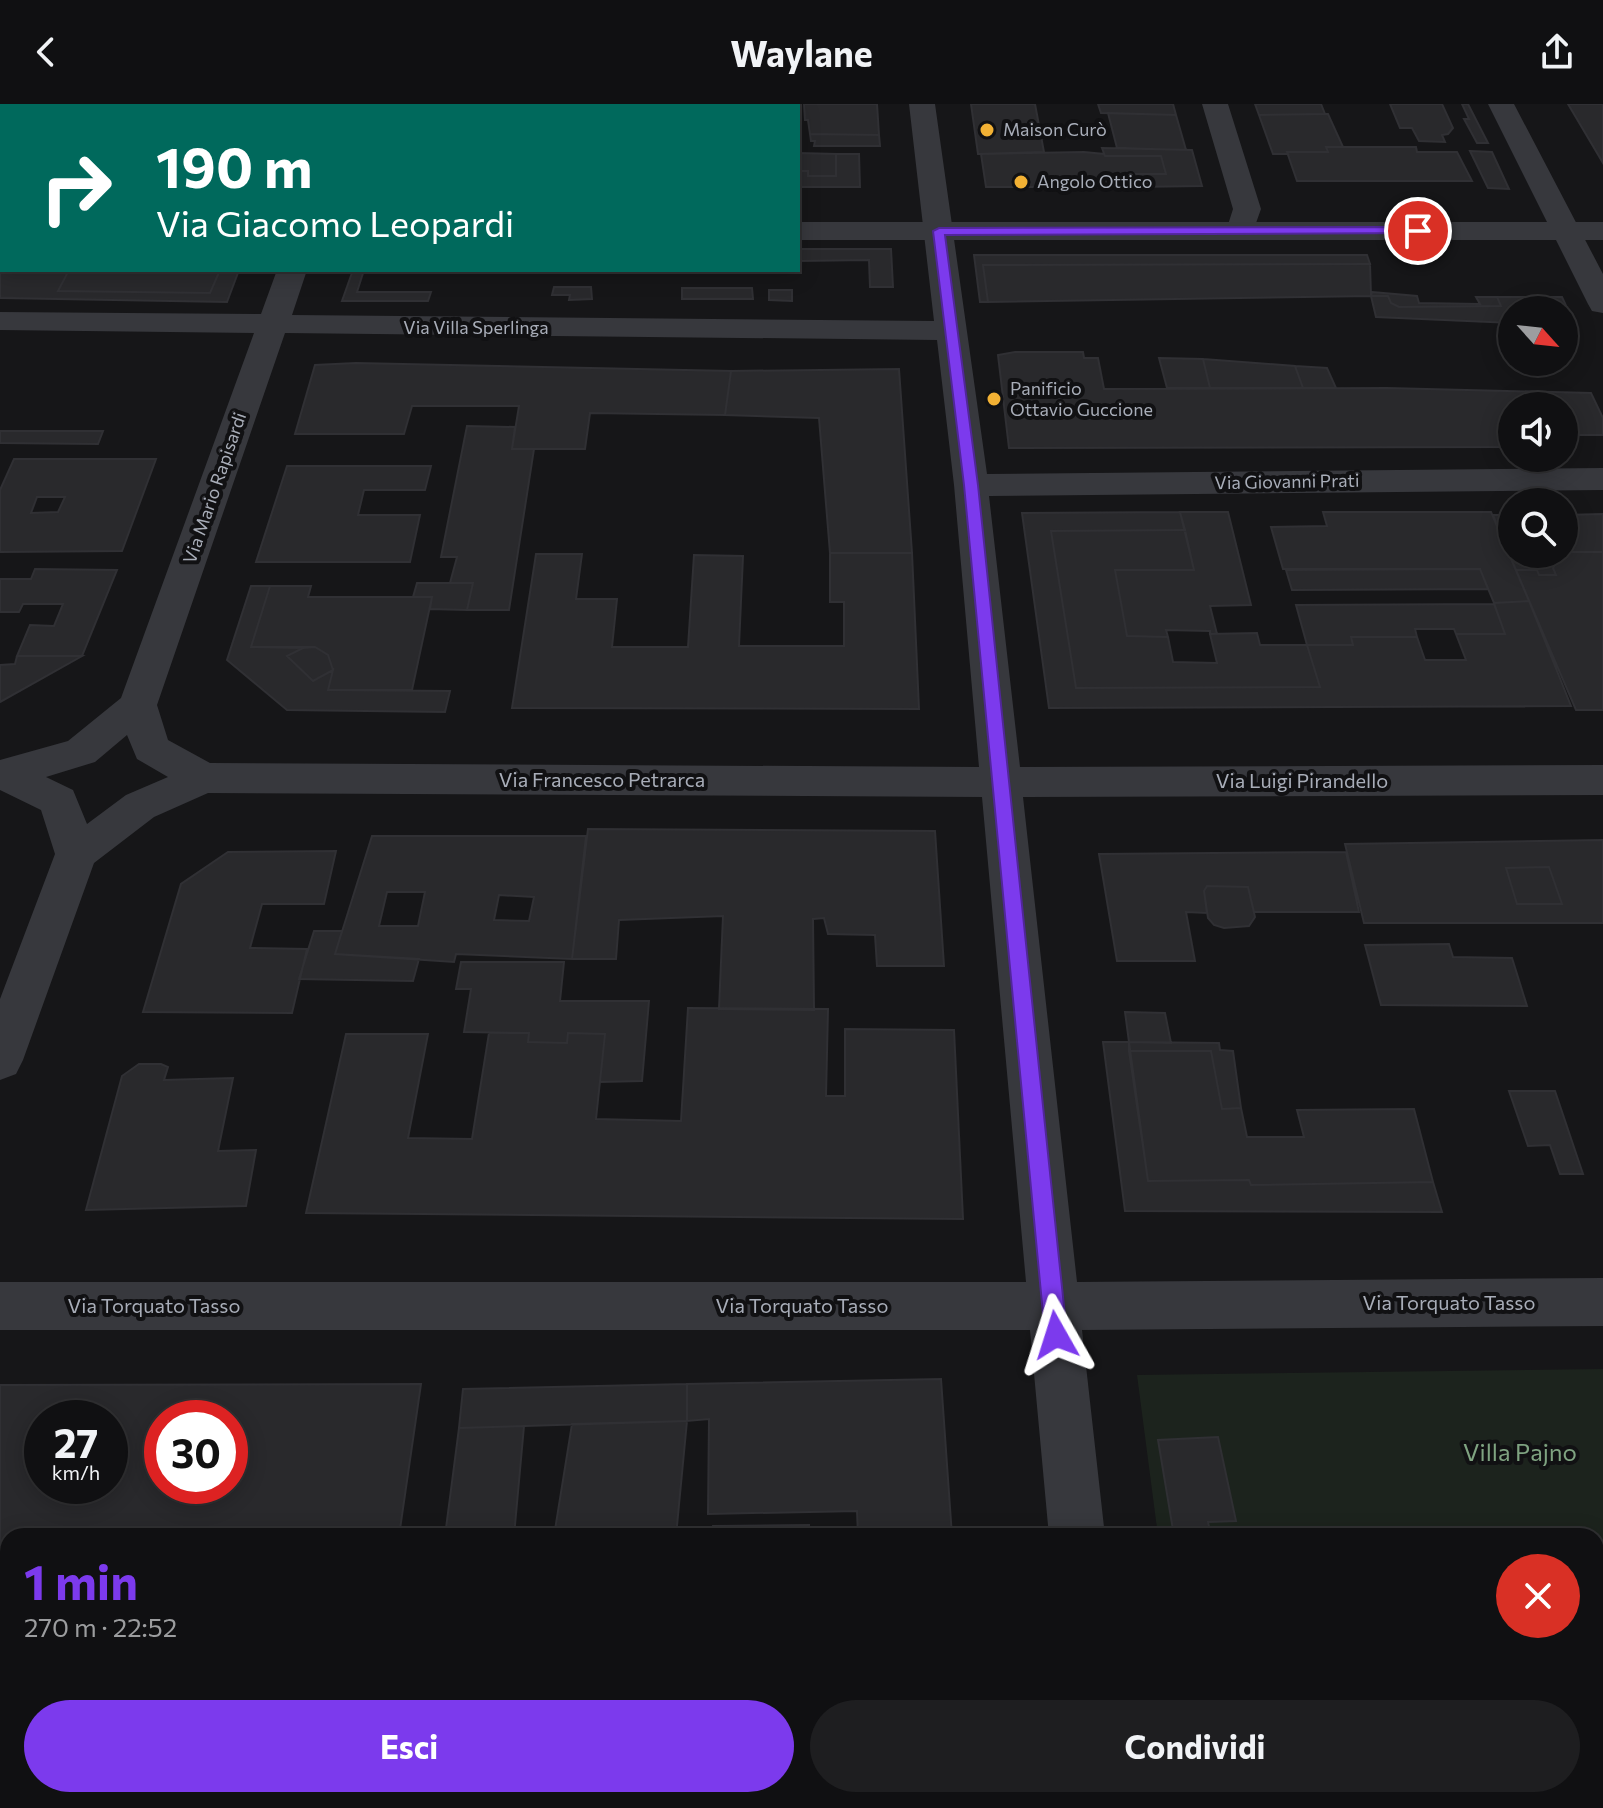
<!DOCTYPE html>
<html lang="it">
<meta charset="utf-8">
<style>
body{margin:0;font-family:Commissioner,sans-serif;background:#1e1e20;color:#f1f3f6;height:100vh;display:flex;flex-direction:column;font-size:30px;white-space:nowrap}
*{box-sizing:border-box;margin:0}
p{font-size:26px;color:#9c9d9f}
.icon{flex:none;width:44px;height:44px;fill:none;stroke:currentColor;stroke-width:2;stroke-linecap:round;stroke-linejoin:round}
.map{position:relative;flex:1;overflow:hidden}
.drawer{position:absolute;left:0px;top:1424px;width:1604px;height:280px;display:flex;flex-direction:column;background:#101012;border-radius:24px 24px 0 0;box-shadow:0 4px 20px #0003,0 0 0 2px #303032}
.drawer>*{flex:none}
.banner{position:absolute;left:0px;top:0px;width:800px;height:168px;box-shadow:0 4px 20px #0003,0 0 0 2px #303032;background:#00695c;color:#fff;overflow:hidden}
.needle{width:52px;rotate:117deg}
.buttons{position:absolute;left:1498px;top:192px;display:grid;gap:16px}
.buttons a{display:grid;place-items:center;width:80px;height:80px;border-radius:50%;background:#101012;box-shadow:0 4px 20px #0003,0 0 0 2px #303032;font-size:40px}
.speed{position:absolute;left:24px;top:1296px;display:flex;gap:16px;font-size:40px;font-weight:700;text-align:center}
.speed>*{display:grid;place-content:center;width:104px;height:104px;border-radius:50%;background:#101012;box-shadow:0 4px 20px #0003,0 0 0 2px #303032;line-height:1}
.speed small{font-size:20px;font-weight:400}
.speed .limit{border:12px solid #d22;background:#fff;color:#111}
.pin{position:absolute;display:grid;place-items:center;width:68px;height:68px;color:#fff;margin:-34px;border:4px solid #fff;border-radius:50%;box-shadow:0 2px 8px #0007}
.me{position:absolute;width:88px;margin:-44px;rotate:354deg;stroke-linejoin:round;filter:drop-shadow(0 0 6px #0008)}
.turn{display:flex;align-items:center;gap:28px;height:168px;padding:0 24px;font-size:36px}
.turn .icon{width:104px;height:104px;stroke-width:2.5}
.turn b{display:block;font-size:56px;line-height:68px}
.round{display:grid;place-items:center;flex:none;width:84px;height:84px;border-radius:42px;background:#1e1e20}
.head{display:flex;align-items:center;justify-content:space-between;height:136px;padding:0 24px}
h1{font-size:48px;font-weight:700;line-height:60px;color:#7c3aed}
.action{display:flex;gap:16px;margin-top:auto;padding:16px 24px}
.action a{flex:1;height:92px;border-radius:48px;background:#7c3aed;color:#fff;font-size:32px;font-weight:700;line-height:92px;text-align:center}
.action a+a{background:#1e1e20;color:#f1f3f6}
header{display:flex;justify-content:space-between;align-items:center;height:104px;padding:0 24px;background:#101012;font-size:36px;font-weight:700}
.map>svg:first-child{display:block}
.green{fill:#1c231d}
.building{fill:#29292c;stroke:#303034;stroke-width:2;fill-rule:evenodd}
.lines{fill:none;stroke-linecap:round;stroke-linejoin:round}
.minor{fill:#37383d;fill-rule:evenodd}
.tertiary{fill:#37383d;fill-rule:evenodd}
.route{fill:#7c3aed;stroke:#51269a;stroke-width:2}
.poi-dot{fill:#f2b134;stroke:#111113;stroke-width:3}
.labels{text-anchor:middle;stroke-width:8;stroke-linejoin:round;paint-order:stroke}
.far-poi-label{font-size:18px;fill:#a8adb8;stroke:#111113;text-anchor:start}
.far-street-label{font-size:18px;fill:#a8adb8;stroke:#111113}
.street-label{font-size:20px;fill:#a8adb8;stroke:#111113}
.near-park-label{font-size:24px;fill:#7fa381;stroke:#111113}
</style>
<header><svg class="icon" aria-label="back" viewBox="0 0 24 24"><path d="M15 5l-7 7 7 7"/></svg>Waylane<svg class="icon" aria-label="share" viewBox="0 0 24 24"><path d="M12 15V3M7 8l5-5 5 5M5 13v7h14v-7"/></svg></header>
<div class="map">
<svg width="1603" height="1704" viewBox="0 0 1603 1704">
<rect width="100%" height="100%" fill="#161618"/>
<path class="green" d="M1603,1265V1704H1195L1194,1696H1596V1432H1158L1137,1271Z"/>
<path class="building" d="M804,0H877L879,31L810,30L808,16H805Z
M971,0H1035L1044,48L978,50Z
M1098,0H1173L1176,11L1101,9Z
M1255,0H1321L1325,10L1259,11Z
M1390,0H1442L1453,24L1448,30L1442,31L1445,38L1419,37L1412,24H1400Z
M1462,0H1468L1488,39H1477L1464,15H1469Z
M1568,0H1603V59Z
M1108,9L1176,11L1186,46L1117,44Z
M1325,10H1328L1343,43H1326L1328,48H1287L1288,50H1273L1259,11Z
M810,30L879,31L880,42H814L815,37H811Z
M1326,43H1416L1417,48H1457L1472,77H1297L1287,48H1328Z
M1102,44L1192,46L1202,82L1130,83L1127,70H1166L1161,52H1105Z
M1470,47L1492,48L1509,85L1488,84Z
M1084,48L1104,50L1105,52H1161L1166,70H1127L1130,83H986L981,50Z
M798,49L836,50V72H808V67H798Z
M836,50H859L860,83H798V67H808V72H836Z
M0,145L2,166H69L58,187L210,189L220,166H239L227,198L0,194Z
M798,145H891L893,183H870L869,156L798,157Z
M1410,146H1432L1436,155L1415,154Z
M974,151H1367L1370,160L983,161L988,198H980Z
M1370,160L1371,192L988,198L983,161Z
M69,166H220L210,189L58,187Z
M353,166H364L357,188H431L428,197H342Z
M554,183H591L592,195L569,196L570,191H552Z
M682,184H752L753,195H682Z
M769,186H792V197L769,196Z
M1372,188L1417,192L1419,199L1480,200L1476,193H1497L1501,202L1399,203L1391,199L1388,192H1371Z
M1371,192H1388L1391,199L1399,203L1501,202L1497,193H1562L1576,223H1564V206H1512V219L1376,213Z
M1015,248H1083L1084,254H1098L1104,285L1387,284L1591,289L1603,314V331H1564V302H1512V343L1009,344L998,251Z
M1159,254L1203,255L1210,284H1167Z
M1203,255L1295,262L1303,284H1210Z
M356,259L731,267L725,311L590,309L585,345H512L519,302H412L404,330H295L315,261Z
M1295,262L1327,264L1336,284H1303Z
M899,265L912,449H830L819,314L725,311L731,267Z
M467,322L515,323L512,345H534L509,506H467L473,479H450L457,453H441Z
M0,327H103L98,340L0,339Z
M14,355H156L122,447L0,448V386ZM37,393H65L58,408L31,409Z
M287,362H431L425,386H364L358,411H420L410,458H256Z
M1180,408H1228L1251,501L1210,502L1217,530H1210V527L1166,526L1168,533L1127,532L1115,466H1194Z
M1180,408L1185,426L1051,427L1076,584L1320,583L1307,541H1353L1351,533H1417L1425,556H1466L1456,530H1505L1494,499L1529,497L1571,602L1049,604L1022,409Z
M1323,408H1491L1529,497L1494,499L1480,465H1283L1271,423L1327,422Z
M1603,410V448H1564V411Z
M1493,411H1512V450H1560L1553,464L1556,471H1539L1537,466H1516Z
M1185,426L1194,466H1115L1127,532L1168,533L1173,558L1217,559L1210,530L1257,529L1260,541H1307L1320,583L1076,584L1051,427Z
M1564,448H1603V606H1576L1516,466H1537L1539,471H1556L1553,464Z
M830,449H912L919,605L512,604L536,450H582L576,495H617L612,543H688L694,451L743,452L739,542H844V498H830Z
M35,465L117,466L82,552H17L30,521L54,522L63,500H23L19,508H0V475H31Z
M1480,465L1488,485L1292,486L1286,466Z
M417,479H473L467,506L430,505L432,493H413Z
M251,482H270L251,543L303,544L287,552L313,577L333,566L328,586L450,587L445,608L287,606L227,556Z
M270,482H311L308,493H432L412,586H328L333,566L328,551L315,543H251Z
M1494,500L1505,530H1456L1454,525H1415L1417,533H1351L1353,541H1307L1296,501Z
M315,543L328,551L333,566L313,577L287,552L303,544Z
M17,552H82L0,598V561L15,560Z
M588,725L935,727L944,862H877L875,831L828,830L824,814L813,815L814,906L719,905L723,812L619,816L616,855H572Z
M372,732H586L572,855L456,850L454,858L335,850ZM387,788H425L418,822H379ZM499,791L534,793L529,817L494,816Z
M1603,736V819H1364L1345,740ZM1549,763L1562,800H1517L1506,764Z
M336,747L324,800H262L250,844L307,845L292,909L143,908L181,780L228,748Z
M1346,748L1359,808H1254L1248,783L1207,782L1204,787L1207,809L1186,808L1195,857H1117L1099,750Z
M1549,763L1562,800H1517L1506,764Z
M1207,782L1248,783L1255,813L1249,822L1224,824L1214,821L1208,814L1204,787Z
M314,827H342L335,850L419,855L413,877L299,875Z
M1449,840L1453,853L1512,854L1527,902L1381,901L1365,841Z
M461,858H564L560,897H649L642,977L600,978L605,930L568,929L567,939L528,938L529,929L464,928L471,885H456Z
M688,904L828,905L826,992H845V925L954,926L963,1115L306,1109L346,930H428L408,1034L472,1035L489,929H529L528,938L567,939L568,929L605,930L596,1015L681,1017Z
M1125,908L1165,909L1171,939L1129,938Z
M1103,938H1129L1148,1077L1249,1076L1251,1081L1433,1078L1442,1108L1125,1107Z
M1129,938L1219,939L1220,946L1233,947L1241,1004L1222,1005L1211,947H1129Z
M1129,947H1211L1222,1005L1241,1004L1247,1033H1304L1297,1006L1414,1005L1433,1078L1251,1081L1249,1076L1148,1077Z
M139,960H161L168,963L164,976L233,974L218,1047L256,1046L246,1102L86,1106L122,972Z
M1509,987H1555L1583,1070H1560L1550,1041L1528,1042Z
M941,1275L952,1432H858L857,1407L708,1410L709,1315L687,1317V1280Z
M421,1280L399,1432H280L281,1425L154,1424L103,1425L102,1432H8V1675H0V1281ZM42,1314H110V1382H42ZM162,1314H230V1382H162Z
M687,1280V1317L459,1324L463,1285Z
M687,1317L676,1432H554L572,1320Z
M524,1322L514,1432H445L459,1324Z
M1218,1333L1236,1417L1208,1418L1211,1432H1174L1158,1336Z
M809,1421V1432H712L713,1422Z
M145,1696H207L206,1704H143Z
M207,1696H272L271,1704H206Z
M339,1696H483L482,1704H337Z
M528,1696H609V1704H528Z
M689,1696H813V1704H689Z
M849,1696H969V1704H849Z"/>
<g class="lines">
<path class="minor" d="M909,0H935L987,370L1603,364V386L989,392L1020,663L1603,661V691L1023,693L1077,1178L1603,1174V1222L1082,1226L1105,1432H1049L1030,1226H0V1178H1026L982,693L208,689L154,713L94,759L23,956L16,970L0,976V895L55,750L41,706L0,686V656L68,637L121,594L254,229L0,226V208L261,210L277,166H307L292,211L934,217ZM285,229L937,236L954,381L979,663L210,659L168,636L157,601ZM127,631L137,655L168,673L126,691L87,720L73,686L46,673L95,658Z
M1202,0H1228L1261,105L1251,133L1241,136L1231,133L1226,127L1233,105Z
M1488,0H1514L1603,170V209L1592,207L1588,200Z
M1074,1696H1136V1704H1074Z"/>
<path class="tertiary" d="M0,116H2V134H0Z
M798,118H1603V136H798Z"/>
</g>
<path class="route" d="M1418,123L1423,124V129L945,131L978,381L1067,1231L1064,1238L1056,1241L1048,1238L1045,1231L964,381L933,127L939,124Z"/>
<g class="poi-dot">
<circle cx="987" cy="26" r="8"/>
<circle cx="1021" cy="78" r="8"/>
<circle cx="994" cy="295" r="8"/>
</g>
<g class="labels">
<g class="far-poi-label">
<text x="1003" y="32">Maison Curò</text>
<text x="1037" y="84">Angolo Ottico</text>
<text x="1010" y="291">Panificio<tspan x="1010" dy="21">Ottavio Guccione</tspan></text>
</g>
<g class="far-street-label">
<text x="476" y="230">Via Villa Sperlinga</text>
<text transform="translate(1287 378) rotate(-1)" y="6">Via Giovanni Prati</text>
<text transform="translate(215 384) rotate(-71)" y="6">Via Mario Rapisardi</text>
</g>
<g class="street-label">
<text x="602" y="683">Via Francesco Petrarca</text>
<text x="1302" y="684">Via Luigi Pirandello</text>
<text x="1449" y="1206">Via Torquato Tasso</text>
<text x="154" y="1209">Via Torquato Tasso</text>
<text x="802" y="1209">Via Torquato Tasso</text>
</g>
<g class="near-park-label">
<text x="1520" y="1357">Villa Pajno</text>
</g>
</g>
</svg>
<div class="buttons">
<a><svg class="needle" viewBox="-14 -14 28 28"><path d="M0-13l5 13h-10z" fill="#e53935"/><path d="M0 13l5-13h-10z" fill="#9c9d9f"/></svg></a>
<a><svg class="icon" aria-label="sound" viewBox="0 0 24 24"><path d="M4 9h4l5-4v14l-5-4H4zM17 9q2 3 0 6"/></svg></a>
<a><svg class="icon" aria-label="search" viewBox="0 0 24 24"><circle cx="10" cy="10" r="6"/><path d="M15 15l6 6"/></svg></a>
</div>
<div class="speed"><div>27<small>km/h</small></div><div class="limit">30</div></div>
<div class="pin" style="left:1418px;top:127px;background:#d93025"><svg class="icon" aria-label="arrive" viewBox="0 0 24 24"><path d="M6 21V4h12l-3 4 3 4H6"/></svg></div>
<svg class="me" style="left:1056px;top:1231px" viewBox="-20 -20 40 40"><path d="M0-17L14 15 0 8-14 15z" fill="#7c3aed" stroke="#fff" stroke-width="4"/></svg>
<div class="banner">
<div class="turn"><svg class="icon" aria-label="right" viewBox="0 0 24 24"><path d="M7 20v-9h11M14 6l5 5-5 5"/></svg><div><b>190 m</b>Via Giacomo Leopardi</div></div>
</div>
<section class="drawer">
<div class="head"><div><h1>1 min</h1><p>270 m · 22:52</p></div><a class="round" style="background:#d93025;color:#fff"><svg class="icon" aria-label="close" viewBox="0 0 24 24"><path d="M6 6l12 12M18 6L6 18"/></svg></a></div>
<div class="action"><a>Esci</a><a>Condividi</a></div>
</section>
</div>
